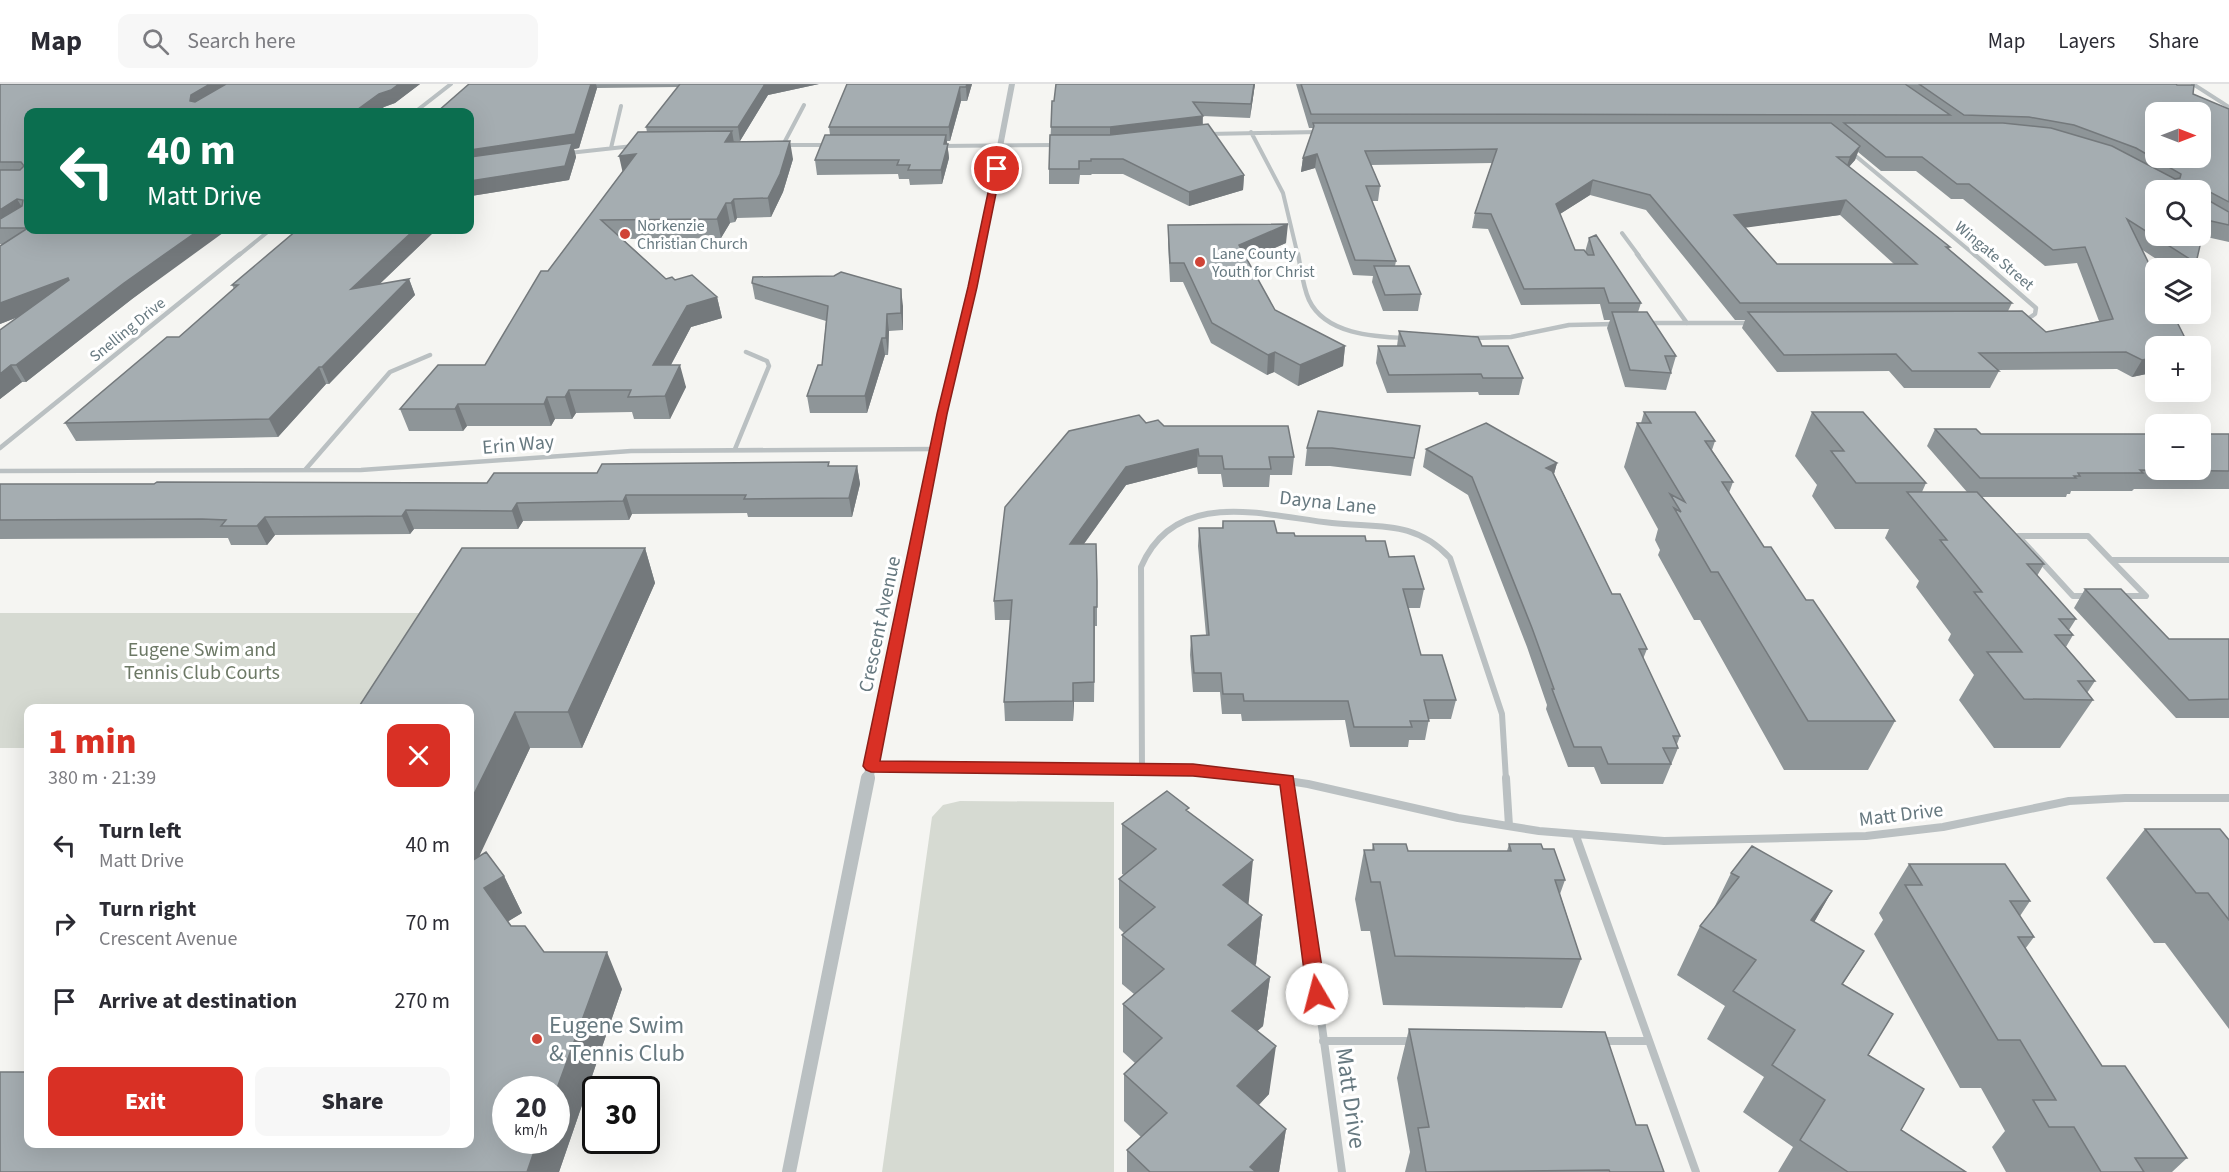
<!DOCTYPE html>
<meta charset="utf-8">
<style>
body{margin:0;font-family:"Source Sans 3",sans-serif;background:#f7f7f7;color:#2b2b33;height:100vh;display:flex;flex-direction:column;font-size:22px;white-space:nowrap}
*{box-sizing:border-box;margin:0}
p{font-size:20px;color:#7c7c81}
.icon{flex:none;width:33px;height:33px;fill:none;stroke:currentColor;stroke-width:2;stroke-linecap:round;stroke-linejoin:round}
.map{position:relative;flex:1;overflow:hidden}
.panel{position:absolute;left:24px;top:620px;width:450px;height:444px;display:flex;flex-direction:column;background:#fff;border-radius:12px;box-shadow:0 6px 24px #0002}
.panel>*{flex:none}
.top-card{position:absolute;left:24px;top:24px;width:450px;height:126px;border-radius:12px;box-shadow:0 6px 24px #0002;background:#0b6e4f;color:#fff;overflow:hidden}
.needle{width:39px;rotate:90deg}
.tools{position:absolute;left:2145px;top:18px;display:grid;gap:12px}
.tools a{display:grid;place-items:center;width:66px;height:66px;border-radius:12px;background:#fff;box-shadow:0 6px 24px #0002;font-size:30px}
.speed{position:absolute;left:492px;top:992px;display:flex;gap:12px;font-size:30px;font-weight:700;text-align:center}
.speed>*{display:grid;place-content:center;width:78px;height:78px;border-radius:50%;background:#fff;box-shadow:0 6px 24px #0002;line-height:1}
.speed small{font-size:15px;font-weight:400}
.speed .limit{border:3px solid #111;border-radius:9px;background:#fff;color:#111}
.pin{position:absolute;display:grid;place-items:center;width:51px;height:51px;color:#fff;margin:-26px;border:3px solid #fff;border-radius:50%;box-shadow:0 2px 6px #0007}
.me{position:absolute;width:66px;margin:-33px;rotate:352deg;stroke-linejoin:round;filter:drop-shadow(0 0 4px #0008)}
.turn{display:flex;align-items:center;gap:21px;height:126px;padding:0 24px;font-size:27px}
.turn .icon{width:78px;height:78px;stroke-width:2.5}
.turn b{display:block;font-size:42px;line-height:51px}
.round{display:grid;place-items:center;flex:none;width:63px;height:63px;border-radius:12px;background:#f7f7f7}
.head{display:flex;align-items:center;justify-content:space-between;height:102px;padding:0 24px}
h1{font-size:36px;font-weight:800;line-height:45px;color:#d93025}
.button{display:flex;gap:12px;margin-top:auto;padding:12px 24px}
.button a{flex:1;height:69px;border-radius:12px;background:#d93025;color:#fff;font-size:24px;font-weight:800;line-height:69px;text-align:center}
.button a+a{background:#f7f7f7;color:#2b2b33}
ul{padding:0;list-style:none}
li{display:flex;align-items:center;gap:18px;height:78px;padding:0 24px}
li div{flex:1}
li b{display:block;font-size:22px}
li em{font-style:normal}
header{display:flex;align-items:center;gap:36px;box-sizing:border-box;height:84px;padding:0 30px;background:#fff;border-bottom:2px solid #e1e1e2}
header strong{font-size:28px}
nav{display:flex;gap:33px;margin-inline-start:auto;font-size:21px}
.search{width:420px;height:54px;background:#f7f7f7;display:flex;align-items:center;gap:15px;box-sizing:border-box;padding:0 21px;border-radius:12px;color:#7c7c81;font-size:22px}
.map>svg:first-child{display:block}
.green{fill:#d6dad2}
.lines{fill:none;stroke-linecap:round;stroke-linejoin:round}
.minor-far3{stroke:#bac0c2;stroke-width:4}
.minor-far2{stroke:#bac0c2;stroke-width:4.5}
.minor-far1{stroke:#bac0c2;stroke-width:6}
.minor{stroke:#bac0c2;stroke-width:8}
.tertiary-far3{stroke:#bac0c2;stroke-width:6}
.tertiary-far2{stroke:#bac0c2;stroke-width:8}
.tertiary-far1{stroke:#bac0c2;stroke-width:10}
.tertiary{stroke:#bac0c2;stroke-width:14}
.wall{fill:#8e9598;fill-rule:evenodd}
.shaded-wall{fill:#74797c}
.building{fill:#a5adb1;stroke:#74797c;stroke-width:1.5;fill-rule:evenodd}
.route{fill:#d93025;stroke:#8d1f18;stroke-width:1.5}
.poi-dot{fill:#d04437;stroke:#fff;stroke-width:2}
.labels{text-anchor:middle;stroke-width:6;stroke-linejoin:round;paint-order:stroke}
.far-poi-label{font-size:16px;fill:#677980;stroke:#fff;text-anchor:start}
.far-street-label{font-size:16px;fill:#677980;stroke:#fff}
.street-label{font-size:20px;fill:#677980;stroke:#fff}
.park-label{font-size:20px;fill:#6c7865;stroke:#fff}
.near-poi-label{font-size:24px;fill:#677980;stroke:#fff;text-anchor:start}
.near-street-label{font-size:24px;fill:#677980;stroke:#fff}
</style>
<header>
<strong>Map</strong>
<div class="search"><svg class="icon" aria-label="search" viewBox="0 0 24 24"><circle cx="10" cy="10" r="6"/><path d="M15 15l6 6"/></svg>Search here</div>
<nav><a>Map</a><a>Layers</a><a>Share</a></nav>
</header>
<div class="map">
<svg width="2229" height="1088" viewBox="0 0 2229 1088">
<rect width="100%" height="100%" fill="#f5f5f2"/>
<path class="green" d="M0,529H434L374,624H28V664H0Z
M960,717L1114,718V1088H882L932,733L943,721Z"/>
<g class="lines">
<path class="minor-far3" d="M2193,0L2229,23
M415,28L451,0
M1251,48L1283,109L1298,172
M1207,50L1319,48
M783,61L804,21
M784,61H828
M940,62L1056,61
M611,64L621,22
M1851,68L1976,172
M569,69L633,62
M1622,149L1639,172
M238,172L270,146"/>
<path class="minor-far2" d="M1298,170C1301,185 1303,203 1309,216C1325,250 1374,253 1406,254
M1637,170L1687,239
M1974,170L2036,224L2035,230L2023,238
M1648,239H1752
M1473,254L1511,253L1569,241L1614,240
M0,364L240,170
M735,365L769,282L767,277L746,268
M305,386L390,288L430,271
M0,387L361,386L631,367L935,365"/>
<path class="minor-far1" d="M2111,476L2146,512H2120
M2089,512H2073L2018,452H2088L2111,476H2229
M871,682L1163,685L1224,688L1278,696
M1142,685L1141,483C1176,402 1265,432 1332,439C1379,444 1415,436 1450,474L1502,630L1506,696"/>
<path class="minor" d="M1268,694L1308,700L1458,734L1539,747L1664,757L1866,752L1943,743L2069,717L2125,714H2229
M1506,694L1509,742
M1288,696L1342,1088
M1576,752L1696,1088
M1323,957H1412
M1602,957H1649"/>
<path class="tertiary-far3" d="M979,172L1012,0"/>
<path class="tertiary-far2" d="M928,398L979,170"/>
<path class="tertiary-far1" d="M868,696L929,396"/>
<path class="tertiary" d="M789,1088L868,694"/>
</g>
<path class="wall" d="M0,0H420L395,19L384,23L132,215L26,298H22L0,315V246L18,233L0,240V162L4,160H0Z
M469,0H819L768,11L740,57H734L793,75L783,108L771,133L737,134L735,138L730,139L721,154L623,155L666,195L675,196L717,213L722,234L691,243L671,281L686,303L670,335H634L632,328L576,329L572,335H555L551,342H467L463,347H409L400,325L485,281L548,187L623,87L647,48L646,43L678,3L597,4L579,64L574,65L576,73L569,96L471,112Z
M972,0L967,17H961L950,57H947L949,74L942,100L910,101L909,95H899L898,90L817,91L815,76L830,51L829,43Z
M1255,0L1250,34L1202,32L1203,40L1244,91L1243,106L1189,122L1123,90H1092L1091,91H1080L1079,100H1049V85L1051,43Z
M1296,0H2176L2193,10L2229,25V158L2202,152L2196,179L2193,184H2170L2141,165L2156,262V288L2132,293L2117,285L1997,286L1999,287L1990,304H1904L1889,287L1777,288L1742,244L1745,236H1735L1646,126L1590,111L1560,130L1575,166L1585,168L1589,154L1641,219L1638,228L1676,272L1666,306L1625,303L1607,244L1610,236H1604L1600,220L1521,221L1488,145L1472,144L1475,129L1492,79L1371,81L1380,102L1378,117H1372L1396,177L1395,182L1421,210L1418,227H1383L1372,198L1373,192L1353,191L1315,84L1301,88L1303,74L1312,48L1313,44H1309ZM1858,68L1881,87H1916L1951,115H1963L2045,182L2077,179L2099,237L2046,248L2008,227L2012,219L1949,165L1950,163L1849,83L1855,76ZM1840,131L1894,180H1777L1745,143Z
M1168,141L1286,159L1247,176L1275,226L1345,262L1343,282L1298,302L1274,288L1267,291L1211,259L1183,198H1170L1168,159Z
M436,146L379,200L409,195L415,211L329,300H326L278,353L76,357L65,339L179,253L234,205L232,201Z
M752,199L903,222V246L889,247L888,271H885L867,329H810L807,312L822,281L826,237L755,215Z
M1399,247L1482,262L1523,294L1519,311H1479L1478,308L1387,309L1376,279L1378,262H1397Z
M1644,328L1715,357L1712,366L1733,398L1729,409L1764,463L1806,516L1895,637L1868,686H1784L1700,536H1694L1658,471L1660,466L1655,456L1658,445L1624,383L1637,339H1641Z
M1812,328L1926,399L1922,408H1967L1927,362L1935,345L1981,350H2229V405H2134L2132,407H2071L2070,410H2067L2066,413H1982L2044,480L2037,492L2076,535L2069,546L2073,551L2066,563L2095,597L2087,609L2093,616L2060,664H1994L1959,616L1974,591L1948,556L1951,550L1916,503L1919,497L1885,454L1889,445H1835L1812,412L1817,401L1795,372Z
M1146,339L1294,373L1292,391H1270L1269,403H1223L1221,390H1198L1197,383L1126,401L1084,460L1097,516V542H1095L1094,618H1074L1073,637H1005L1004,618L1011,536H995L994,517Z
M1420,342L1411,392L1330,382H1305L1307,364Z
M1426,365L1557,379L1554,390L1612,510L1647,565L1643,575L1680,652L1677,660L1678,664L1663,700H1601L1594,683H1568L1546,625L1547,621L1527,563L1468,411L1423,383Z
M830,382H857L860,400L852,433H748L747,429L632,430L629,436L523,437L518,445H414L410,450L275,451L267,461H231L228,454H212L0,455V400L487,399L597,389Z
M1223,437L1295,452L1366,457L1389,473L1424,505L1420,524H1408L1421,571L1456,616L1451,635H1429L1425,656H1409L1408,663H1350L1345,636L1242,637L1241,630H1222L1220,608H1193L1190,571L1191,552L1206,551L1198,462L1199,444H1222Z
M645,464L655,499L582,664H530L478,773L504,792L522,829L508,837L511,842L544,868L622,905L559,1088L470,1059V624Z
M2085,505L2169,555H2229V634H2176L2074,524Z
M1189,729L1248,821L1262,831L1256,880L1255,882L1270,893L1263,942L1257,947L1269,1010L1259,1021L1286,1045L1279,1088H1127V1066L1141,1053L1124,1037V990L1135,979L1123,968V920L1134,910L1122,900V851L1124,849L1119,844V795L1124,791L1122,790V740Z
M2145,745L2229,756V945L2165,859H2154L2106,794Z
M1373,760L1408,767H1507L1509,760L1543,765L1565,796L1560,810L1581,875L1562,924L1383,921L1370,847H1361L1355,815L1364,766H1372Z
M1909,780L2030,817L2020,832L2034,853L2025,865L2102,982L2187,1074L2172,1088H2006L1992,1063L2005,1047L1981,1004H1960L1874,850L1883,836L1879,829Z
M1731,789L1832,807L1814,838L1864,867L1843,900L1868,971L1901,1046L1966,1088H1778L1793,1063L1743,1028L1764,993L1707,955L1725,922L1677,891L1700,842L1713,826Z
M1409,945L1636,1041L1664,1088H1405L1410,1068L1397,994Z"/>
<path class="shaded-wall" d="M210,0H237L196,28L190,17L191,11Z
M399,0H420L395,19L384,23L377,28H354L379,10Z
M591,0H596L597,4L579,64L574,65L576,73L569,96L471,112L470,113V66Z
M765,0H819L768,11L740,57L738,43Z
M967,0H972L967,17L966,3Z
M1254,0H1255L1250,34L1251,20Z
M960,3L961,17L950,57L949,43Z
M1203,32L1202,46L1110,57V43Z
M732,47L735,65L725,58Z
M946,51L949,74L942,100L941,86L944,60Z
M790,57L793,75L783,108L771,133L768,114Z
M1860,62L1855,76L1845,87L1850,73Z
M636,70L623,90L619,72Z
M1317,70L1315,84L1301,88L1303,74Z
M1244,91L1243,106L1189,122V108Z
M1593,96L1590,111L1552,135L1556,120Z
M2210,108L2202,122L2205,109Z
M17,115L26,130L0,144V126Z
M734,115L737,134L735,138L731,119Z
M1846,116L1840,131L1729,146L1734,131Z
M726,119L730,139L721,154L717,135Z
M1288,140L1286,159L1238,180L1239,161Z
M199,146H227L132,215L26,298L16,281L124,199Z
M414,146H436L358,221L351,205Z
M68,194L77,210L0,240V219Z
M409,195L415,211L329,300L322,283Z
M901,205L903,222V246L901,229Z
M717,213L722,234L691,243L659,303L653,281L687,222Z
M887,230L889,247L888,271L886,254Z
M882,254L885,271L867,329L865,312Z
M1345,262L1343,282L1298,302L1300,281Z
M1275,268L1274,288L1267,291L1268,271Z
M2156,273V288L2132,293L2142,276Z
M11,281L22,298L0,315V290Z
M680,281L686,303L670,335L665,312Z
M319,283L326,300L278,353L269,335Z
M569,306L576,329L572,335L565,313Z
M547,313L555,335L551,342L544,320Z
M458,320L467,342L463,347L455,325Z
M1198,365L1197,383L1126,401L1070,479V460L1126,383Z
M1557,379L1552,397L1546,384Z
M857,382L860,400L852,433L849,414Z
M626,411L632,430L629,436L623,417Z
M517,419L523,437L518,445L512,427Z
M406,426L414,445L410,450L402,432Z
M265,433L275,451L267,461L257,442Z
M645,464L655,499L582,664L568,628Z
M1073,599L1074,618L1073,637Z
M515,628L530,664L470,792V718Z
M1253,776L1248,825L1223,801Z
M504,792L522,829L502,841L484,804Z
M1832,807L1804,856L1811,836Z
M1262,831L1256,880L1224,910L1228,861Z
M607,868L622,905L559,1088H527L538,1056H556V1007Z
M1270,893L1263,942L1227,975L1232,927Z
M1276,962L1269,1010L1231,1049L1237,1002Z
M1286,1045L1279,1088H1249L1250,1083Z"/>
<path class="building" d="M0,0H210L191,11L190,17L195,18L226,0H399L391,6L379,10L354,28H28V146H199L124,199L16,281H11L0,290V246L69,196L68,194L0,219V162L28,144H0V135L22,122L23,116L17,115L0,126V86H20L24,82L21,78H0Z
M469,0H591L575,50L470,66V28H437Z
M680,0H765L738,43H646Z
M847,0H967L966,3H960L949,43H829Z
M1056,0H1254L1251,20L1193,18L1203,32L1110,43H1051L1052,17H1054Z
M1301,0H1905L1950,31L1311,30Z
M1919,0H2176L2177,1H2194L2193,10L2229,25V118L2210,108L2205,109L2206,115L2229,128V141L2206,136L2196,179L2127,135L2156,194V230H2173L2189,262H2156V273L2142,276L2126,268L1979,269L1999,287H1912L1896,270L1784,271L1748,228L2022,227L2046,248L2113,235L2085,163L2053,166L1969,100H1957L1922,73H1886L1844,39H2003L2051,44L2112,62L2175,95L2180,94L2181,90L2136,64L2074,41L2029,33L1964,31ZM2156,28H2200V74H2156ZM2156,106H2200V152H2156Z
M1313,39H1831L1860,62L1850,73H1837L1950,163H1946L2012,219H1740L1650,111L1593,96L1556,120L1575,166H1584L1588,171H1594L1589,154L1596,151L1641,219H1609L1604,204L1524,205L1491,130L1475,129L1497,65L1365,67L1380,102H1366L1396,177L1355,176L1317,70L1303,74L1314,42ZM1846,116L1917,180H1777L1734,131Z
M1208,40L1244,91L1189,108L1123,75H1091V77H1079V85H1049L1050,51H1110Z
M732,47L725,58L790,57L780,90L768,114L734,115L731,119H726L717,135L601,136L666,195L672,193L675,196L692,191L717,213L687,222L653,281H680L665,312L628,313L631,306H569L565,313H547L544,320H458L455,325H400L438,281H485L541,187H548L636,70L619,72L638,48Z
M825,51H946L944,60H948L941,86H908L910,81H897L899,76H815Z
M572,59L565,82L470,97V73Z
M1288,140L1239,161L1275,226L1345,262L1300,281L1275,268L1268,271L1212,239L1184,179H1170L1168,141Z
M297,146H414L351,205L409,195L322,283H319L269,335L65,339L167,253H179L238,201H232Z
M1374,182H1409L1421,210L1385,211Z
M841,188L901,205V229L887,230L886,254H882L865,312H807L818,281H822L828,222L752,199L753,193L834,192Z
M1612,228H1647L1676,272H1665L1671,289L1630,286Z
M1399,247L1478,253L1482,262H1508L1523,294H1483L1481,290L1389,291L1378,262H1405Z
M1318,327L1420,342L1414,374L1332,364H1307Z
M1644,328H1695L1715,357H1705L1733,398H1722L1764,463H1771L1806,516H1813L1895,637H1808L1718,488H1711L1674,424L1681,428L1670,410L1685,418L1637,339H1651Z
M1812,328H1863L1926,399H1856L1831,367H1844Z
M1139,331L1146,339L1158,336L1164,342H1288L1294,373H1269L1271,385H1224L1222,372H1199L1198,365L1126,383L1070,460H1096L1097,497V523H1094V598L1073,599V617L1004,618L1012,516L994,517L1005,423L1069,347Z
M1486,339L1557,379L1546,384L1552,387L1612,510H1620L1647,565H1639L1680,652H1673L1678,664H1663L1671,680H1608L1601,663H1574L1552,605H1554L1532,544L1472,393L1426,365Z
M1935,345H1976L1981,350H2156V386H2200V350H2229V387L2140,386L2143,389H2078L2080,392H2074L2076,394H1980Z
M829,378L828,382H857L849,414L744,415L746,411H626L623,417L517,419L512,427L406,426L402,432L265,433L257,442H221L226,436L202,435L0,436V400H154L157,398L487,399L494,389H597L602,380Z
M1907,408H1977L2044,480H2027L2076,535H2059L2073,551H2055L2095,597H2078L2093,616L2024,615L1987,568H2022L1974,508H1982L1940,456H1947Z
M1223,437H1274L1277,449H1294L1295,452H1365L1366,457H1385L1389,473L1414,472L1424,505H1403L1421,571H1442L1456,616H1424L1429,637H1410L1412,643H1354L1348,617H1244L1243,610H1223L1221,589H1194L1191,552L1209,551L1199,444H1223Z
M462,464H645L568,628H515L470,718V624H358Z
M2085,505H2121L2169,555H2229V615L2189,616Z
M1167,707L1189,724L1186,726L1253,776L1223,801L1262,831L1228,861L1270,893L1232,927L1276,962L1237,1002L1286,1045L1250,1083L1256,1088H1150L1127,1066L1167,1029L1124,990L1162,954L1123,920L1164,885L1122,851L1155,823L1119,795L1156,765L1122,740Z
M2145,745H2220L2229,756V836L2208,809H2196Z
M1373,760H1406L1408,767H1511L1509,760H1541L1543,765H1554L1565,796H1555L1581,875L1395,872L1380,798H1371L1364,766H1374Z
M1752,762L1832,807L1811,836L1864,867L1842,900L1893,930L1868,971L1924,1005L1901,1046L1966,1088H1848L1800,1056L1825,1016L1772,981L1795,946L1733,907L1756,876L1700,842L1739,793L1731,789Z
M486,768L504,792L484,804L511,842H525L544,868H607L556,1007V1005H506V1056H538L527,1088H0V988H28V1059H470V778Z
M1909,780H2005L2030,817H2010L2034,853H2018L2102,982H2125L2187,1074H2135L2144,1088H2101L2074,1043H2049L2033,1016H2056L2020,956H1998L1905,801H1922Z
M1409,945L1605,948L1636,1041H1647L1664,1088H1610L1609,1086L1426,1088L1418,1044L1429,1043Z"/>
<path class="route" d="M997,82L1001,85L977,203L947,330L880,677L1193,680L1293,692L1326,910L1323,915L1317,918L1310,915L1307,910L1280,701L1193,692L871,688L866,686L863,682L937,330L968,203L993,85Z"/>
<g class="poi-dot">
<circle cx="625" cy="150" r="6"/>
<circle cx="1200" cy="178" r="6"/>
<circle cx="537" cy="955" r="6"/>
</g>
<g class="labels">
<g class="far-poi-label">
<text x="637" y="147">Norkenzie<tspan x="637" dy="18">Christian Church</tspan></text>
<text x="1212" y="175">Lane County<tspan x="1212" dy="18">Youth for Christ</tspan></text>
</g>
<g class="far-street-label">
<text transform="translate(1995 171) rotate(40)" y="6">Wingate Street</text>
<text transform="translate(127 245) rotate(-39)" y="6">Snelling Drive</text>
</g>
<g class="street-label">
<text transform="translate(518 360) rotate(-5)" y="7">Erin Way</text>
<text transform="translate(1328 418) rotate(6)" y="7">Dayna Lane</text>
<text transform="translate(879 540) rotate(-78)" y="7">Crescent Avenue</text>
<text transform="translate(1901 730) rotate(-7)" y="7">Matt Drive</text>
</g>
<g class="park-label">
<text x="202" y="572">Eugene Swim and<tspan x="202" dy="23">Tennis Club Courts</tspan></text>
</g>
<g class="near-poi-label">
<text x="549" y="949">Eugene Swim<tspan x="549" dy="28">&amp; Tennis Club</tspan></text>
</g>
<g class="near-street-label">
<text transform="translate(1351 1014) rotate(82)" y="8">Matt Drive</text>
</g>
</g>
</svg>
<div class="tools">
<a><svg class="needle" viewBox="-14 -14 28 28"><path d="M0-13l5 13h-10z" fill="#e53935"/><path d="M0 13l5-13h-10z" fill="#7c7c81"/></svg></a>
<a><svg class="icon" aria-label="search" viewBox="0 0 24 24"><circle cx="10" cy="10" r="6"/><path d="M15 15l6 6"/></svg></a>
<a><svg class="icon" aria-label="layers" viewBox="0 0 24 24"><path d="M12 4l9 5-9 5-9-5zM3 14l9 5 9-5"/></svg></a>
<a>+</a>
<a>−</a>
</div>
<div class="speed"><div>20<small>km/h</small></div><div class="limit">30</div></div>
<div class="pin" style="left:997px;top:85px;background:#d93025"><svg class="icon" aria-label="arrive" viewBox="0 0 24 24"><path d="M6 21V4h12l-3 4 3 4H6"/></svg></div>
<svg class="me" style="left:1317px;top:910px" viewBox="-20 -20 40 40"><circle r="19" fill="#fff"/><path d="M0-13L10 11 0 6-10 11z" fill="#d93025"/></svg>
<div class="top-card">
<div class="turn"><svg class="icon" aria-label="left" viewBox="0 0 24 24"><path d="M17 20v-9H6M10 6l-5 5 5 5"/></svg><div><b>40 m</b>Matt Drive</div></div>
</div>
<section class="panel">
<div class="head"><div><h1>1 min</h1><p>380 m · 21:39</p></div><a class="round" style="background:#d93025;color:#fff"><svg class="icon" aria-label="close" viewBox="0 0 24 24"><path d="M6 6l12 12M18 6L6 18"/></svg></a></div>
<ul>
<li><svg class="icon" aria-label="left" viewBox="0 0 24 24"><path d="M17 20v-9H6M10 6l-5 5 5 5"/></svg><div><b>Turn left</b><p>Matt Drive</p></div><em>40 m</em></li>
<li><svg class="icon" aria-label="right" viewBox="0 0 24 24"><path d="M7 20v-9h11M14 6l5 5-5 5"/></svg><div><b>Turn right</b><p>Crescent Avenue</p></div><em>70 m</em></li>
<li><svg class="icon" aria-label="arrive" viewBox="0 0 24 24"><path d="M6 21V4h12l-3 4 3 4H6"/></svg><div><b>Arrive at destination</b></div><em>270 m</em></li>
</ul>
<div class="button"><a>Exit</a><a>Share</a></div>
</section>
</div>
